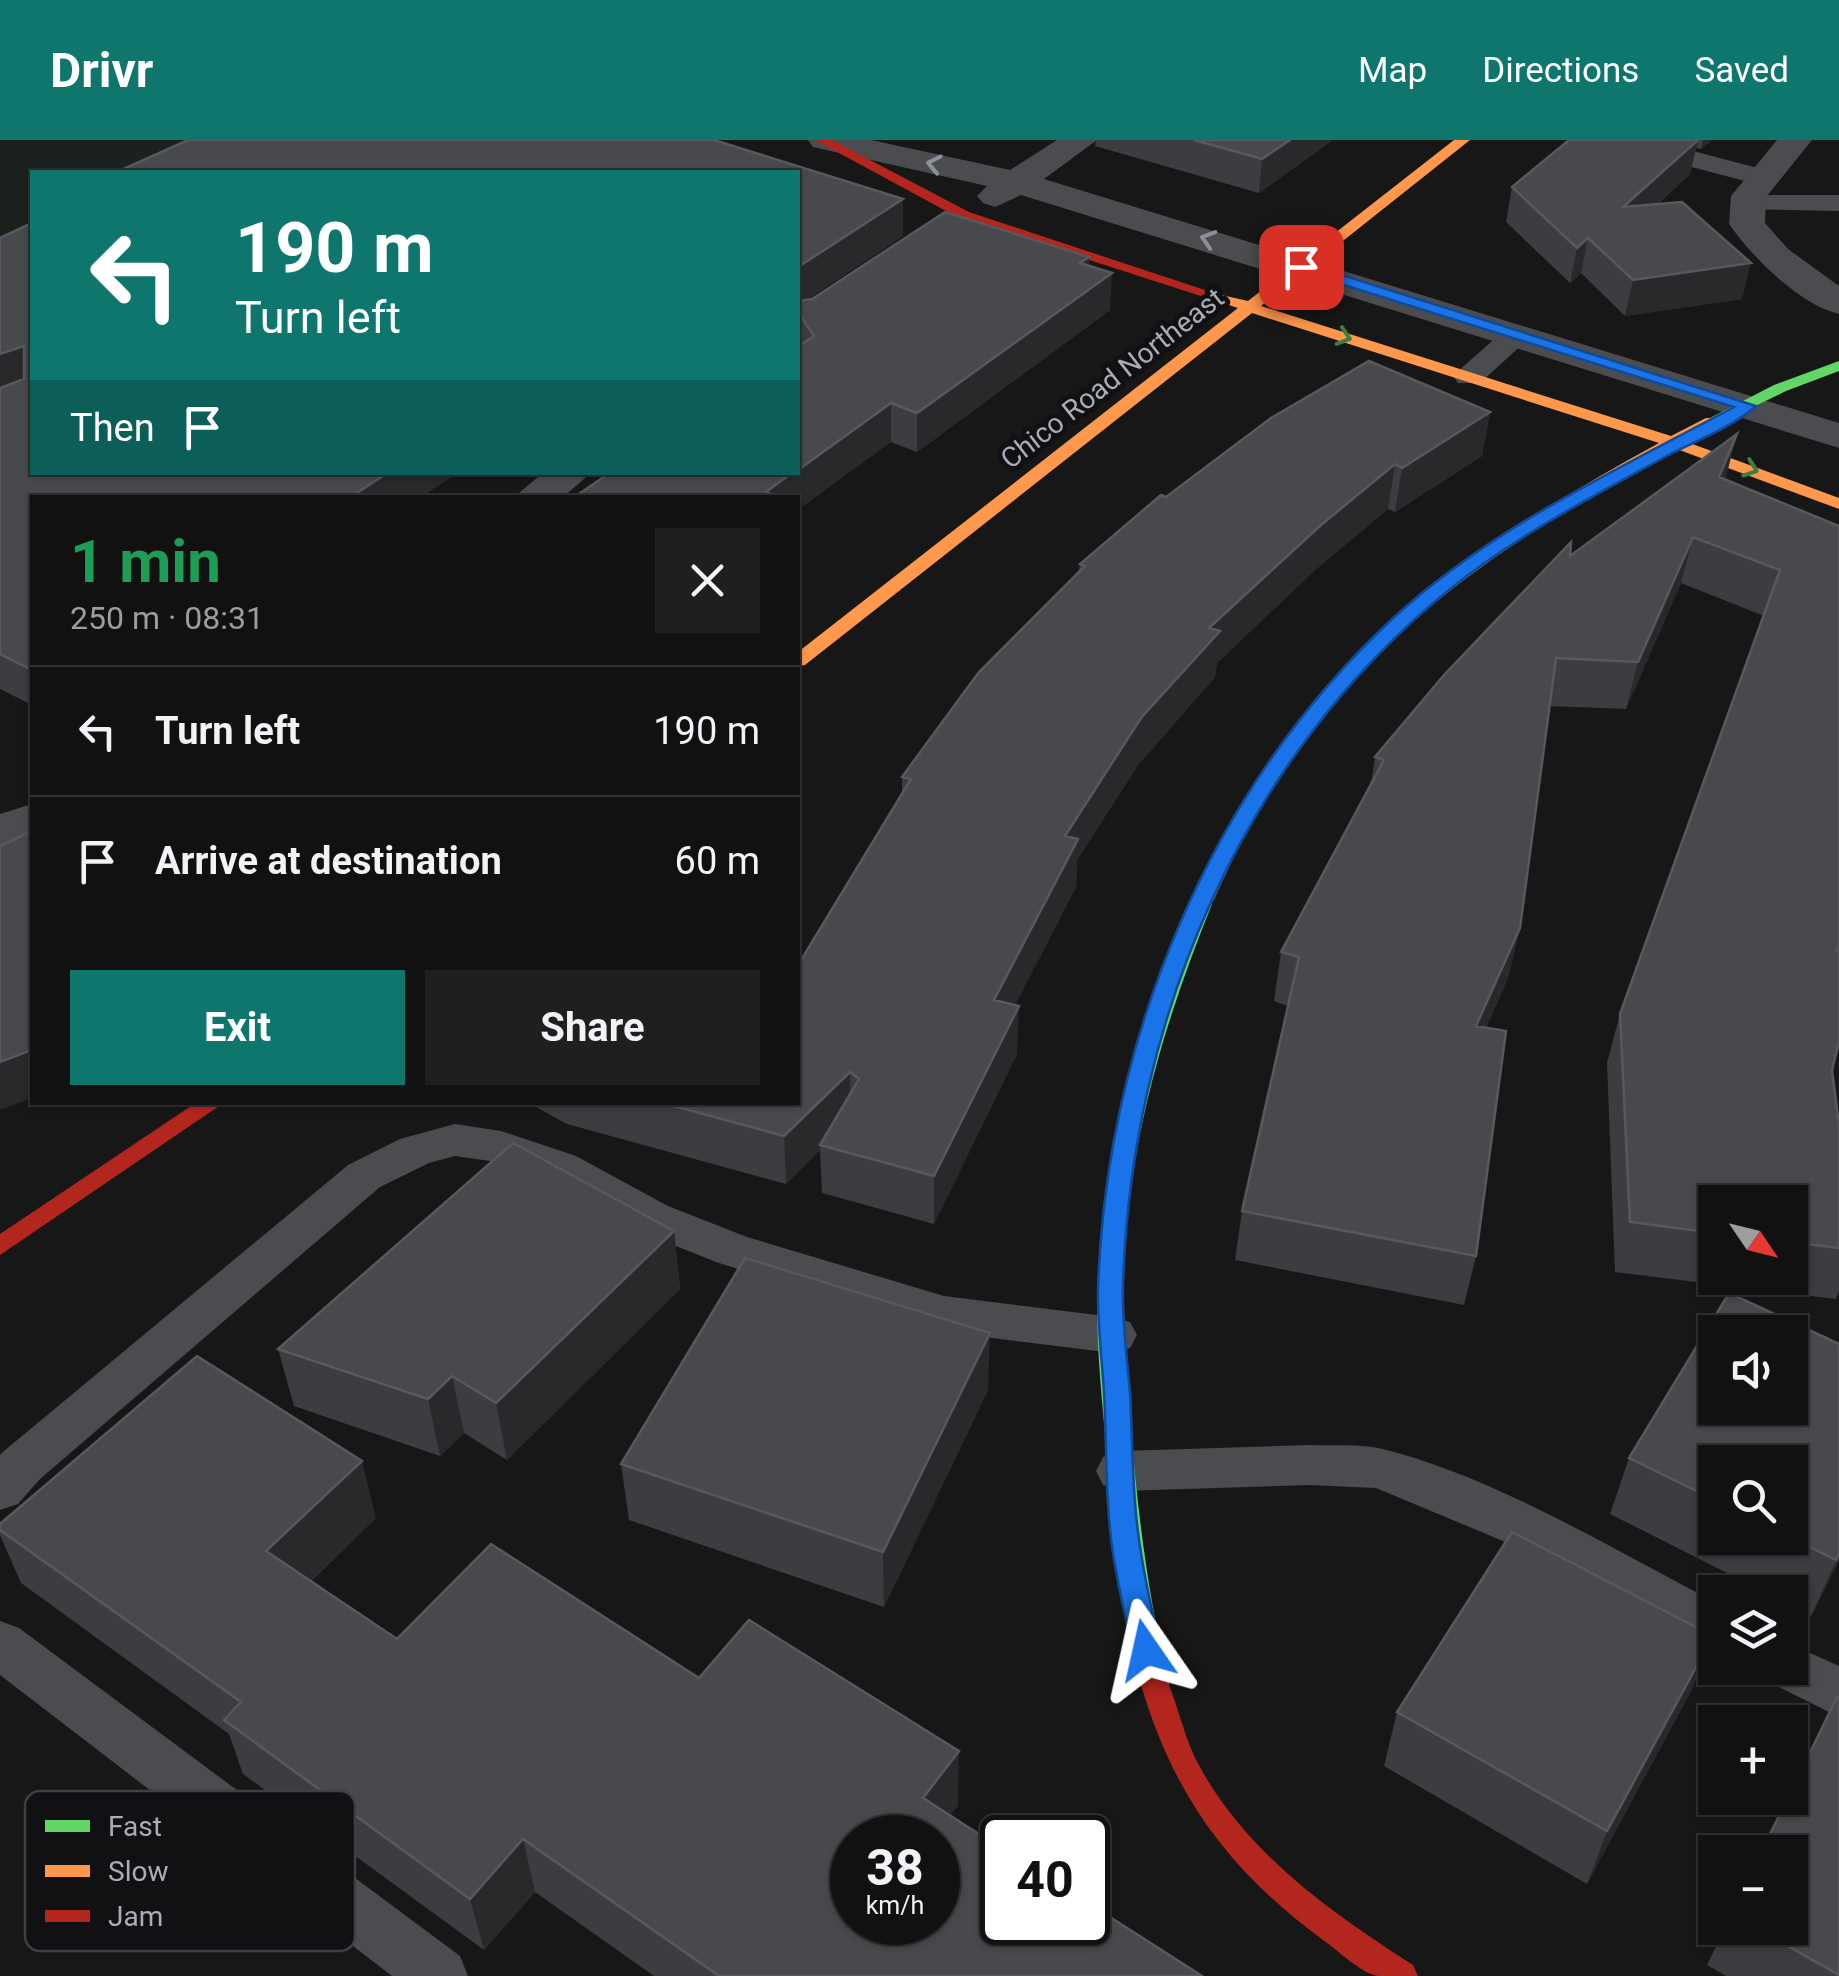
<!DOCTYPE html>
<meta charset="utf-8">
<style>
body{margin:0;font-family:Roboto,sans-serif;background:#1e1f1f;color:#f1f3f6;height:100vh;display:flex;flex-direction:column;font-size:38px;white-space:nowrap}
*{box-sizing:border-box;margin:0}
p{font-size:32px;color:#9c9d9f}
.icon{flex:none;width:55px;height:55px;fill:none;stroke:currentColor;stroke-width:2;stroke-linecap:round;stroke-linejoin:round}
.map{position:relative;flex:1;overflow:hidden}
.sheet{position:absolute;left:30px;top:355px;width:770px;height:610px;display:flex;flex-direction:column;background:#111;border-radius:0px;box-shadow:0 2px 8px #0004,0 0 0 2px #303131}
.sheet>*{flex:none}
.guide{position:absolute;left:30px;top:30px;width:770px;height:305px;border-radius:0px;box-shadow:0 2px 8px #0004,0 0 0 2px #303131;background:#0f766e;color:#fff;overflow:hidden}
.needle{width:65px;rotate:125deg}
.controls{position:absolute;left:1698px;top:1045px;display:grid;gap:20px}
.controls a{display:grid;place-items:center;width:110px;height:110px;border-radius:0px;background:#111;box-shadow:0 2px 8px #0004,0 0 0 2px #303131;font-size:50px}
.speed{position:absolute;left:830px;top:1675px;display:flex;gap:20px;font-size:50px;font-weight:700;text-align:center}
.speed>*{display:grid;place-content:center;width:130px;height:130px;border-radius:50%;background:#111;box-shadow:0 2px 8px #0004,0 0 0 2px #303131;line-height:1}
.speed small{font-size:25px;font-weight:400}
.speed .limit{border:5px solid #111;border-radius:15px;background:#fff;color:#111}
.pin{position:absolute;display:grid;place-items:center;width:85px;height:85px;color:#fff;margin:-42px;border-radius:20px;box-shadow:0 5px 15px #0006}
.me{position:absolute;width:110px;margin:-55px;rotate:349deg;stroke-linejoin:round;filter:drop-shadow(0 0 8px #0008)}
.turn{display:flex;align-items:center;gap:35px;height:210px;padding:0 40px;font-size:45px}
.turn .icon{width:130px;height:130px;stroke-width:2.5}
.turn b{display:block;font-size:70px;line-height:85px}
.then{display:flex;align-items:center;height:95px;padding:0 40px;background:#0003;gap:20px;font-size:38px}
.round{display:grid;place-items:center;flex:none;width:105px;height:105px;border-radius:0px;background:#1e1f1f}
.overview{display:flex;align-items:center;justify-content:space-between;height:170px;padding:0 40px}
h1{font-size:60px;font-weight:700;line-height:75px;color:#1e9e55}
.cta{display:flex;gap:20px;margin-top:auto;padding:20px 40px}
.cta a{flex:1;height:115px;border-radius:0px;background:#0f766e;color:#fff;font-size:40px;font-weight:700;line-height:115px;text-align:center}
.cta a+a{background:#1e1f1f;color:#f1f3f6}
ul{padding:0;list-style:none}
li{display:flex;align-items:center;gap:30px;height:130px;padding:0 40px;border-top:2px solid #303131}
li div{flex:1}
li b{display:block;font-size:38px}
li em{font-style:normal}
header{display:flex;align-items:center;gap:60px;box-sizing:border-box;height:140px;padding:0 50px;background:#0f766e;color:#fff}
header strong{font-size:48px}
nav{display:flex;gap:55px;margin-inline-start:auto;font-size:35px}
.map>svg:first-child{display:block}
.green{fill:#1b211c}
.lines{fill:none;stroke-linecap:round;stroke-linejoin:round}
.lane{fill:#4b4c50;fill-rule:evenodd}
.street{fill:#4b4c50;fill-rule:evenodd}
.fast{fill:#63d668;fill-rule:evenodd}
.slow{fill:#ff974d;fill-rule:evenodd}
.jam{fill:#b3261e;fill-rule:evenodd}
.wall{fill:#3c3d40;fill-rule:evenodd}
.shaded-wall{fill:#28292a}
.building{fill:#48494d;stroke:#57595e;stroke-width:2.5;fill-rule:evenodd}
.oneway{stroke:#8c9099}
.oneway2{stroke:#3e7d42}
.route{fill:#1a73e8;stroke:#114b97;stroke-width:2.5}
.labels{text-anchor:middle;stroke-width:10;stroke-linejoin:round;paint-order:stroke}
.far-street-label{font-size:28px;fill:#a8adb8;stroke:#111113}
.key{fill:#111113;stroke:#3e4045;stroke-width:2.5}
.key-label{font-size:28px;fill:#a8adb8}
</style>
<header>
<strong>Drivr</strong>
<nav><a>Map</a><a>Directions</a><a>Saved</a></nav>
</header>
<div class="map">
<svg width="1839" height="1836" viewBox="0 0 1839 1836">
<rect width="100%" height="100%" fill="#171717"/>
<path class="green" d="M0,0H249L181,32H32V103L0,118Z"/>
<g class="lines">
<path class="lane" d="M1608,0H1651L1773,32L1777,38L1764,46L1612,6Z
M1748,55H1839V71L1738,69L1734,63Z
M1516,186L1526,189L1531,195L1526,201L1480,243H1458L1454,237L1458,231L1506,189Z
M455,984L501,991L576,1016L668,1066L747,1097L944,1156L1113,1177L1130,1182L1137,1195L1130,1208L1113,1213L944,1192L833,1159L716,1122L636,1090L544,1038L497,1022L455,1016L429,1023L380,1047L40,1339L18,1364L0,1370V1315L4,1311L348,1025L400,999Z
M1309,1305C1331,1306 1357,1304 1378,1308C1488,1333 1614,1410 1715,1462V1511L1503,1401L1376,1348L1309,1345L1121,1351L1103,1345L1096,1331L1103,1317L1121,1311Z
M0,1481L19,1488L460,1816L468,1836H392L0,1535Z
M1790,1504L1839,1526V1577L1771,1543L1764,1528H1790Z"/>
<path class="street" d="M808,0H871L1010,30L1057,0H1097L1044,39L1839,283V308L1021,55L995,67L983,63L977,56L987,46L813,7Z
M1777,0H1812L1766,57L1765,83L1788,109L1839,146V174C1800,165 1752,117 1729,84L1731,56Z
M544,332H592L562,358H513Z
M32,664V697L0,709V674Z"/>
<path class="fast" d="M1839,221V231L1786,251L1718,284L1704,281L1774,245Z
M1201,757L1212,764C1175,856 1144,950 1131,1048C1119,1129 1124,1209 1131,1290C1138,1376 1149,1461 1169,1545L1165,1554L1155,1557L1145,1554L1141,1545C1123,1468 1113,1391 1107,1313C1102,1263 1097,1212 1097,1162C1099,1051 1124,940 1162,836C1169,819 1185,762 1201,757Z"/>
<path class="slow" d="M1454,0H1470L1261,166L1671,296L1706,278H1718V284L1687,302L1839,358V369L1674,308C1534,386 1396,470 1302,603C1271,647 1244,693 1222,742C1216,753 1214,767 1201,771L1190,764C1299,529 1437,425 1659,303L1252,173L805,525L798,526V512L1238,168L1204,157V151L1248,161Z"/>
<path class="jam" d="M815,0H832L969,72L1217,154L1204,157L959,78Z
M197,962H225L0,1115V1094Z
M1155,1533L1165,1536C1179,1566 1184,1600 1201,1629C1249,1715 1332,1773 1413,1825L1418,1836C1405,1836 1391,1836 1379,1836C1362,1834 1341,1813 1327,1803C1231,1733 1175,1659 1141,1545L1145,1536Z"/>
</g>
<path class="wall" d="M1096,0H1333L1259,53L1095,6Z
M1569,0H1712L1701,9L1696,8L1690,34L1658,64L1742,159L1625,176L1581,133L1570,143L1506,82L1512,47Z
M798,32L903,59V96L806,160L1089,117V126L1110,170L917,312L891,302L798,332Z
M0,98L32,332H459L419,358H32V565L0,549Z
M1490,272L1482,316L1395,372L1388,369L1315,430L1217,523L1215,537L1138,625L1077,720L1076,747L1015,865L1017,914L934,1084L822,1053L820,1010L786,1044L567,984L527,962H798L902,653V637L1079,431L1080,424L1166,357Z
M1737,294L1725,340L1839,386L1832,930L1839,985V1151L1836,1159L1615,1132L1607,923L1620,874L1764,476L1681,443L1626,569L1549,566L1520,788L1508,838L1486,888L1476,1116L1464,1165L1235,1120L1242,1071L1288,866L1274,861L1281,812L1371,644L1375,617L1570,416ZM1715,1062H1790V1138H1715Z
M674,1091L680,1149L507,1320L464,1293L440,1316L294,1266L278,1209Z
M1729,1153L1839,1204V1421L1811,1476L1790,1465V1452H1765L1610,1374L1629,1318ZM1715,1192H1790V1268H1715ZM1715,1322H1790V1398H1715Z
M988,1250L884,1467L629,1380L621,1324Z
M376,1378L311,1441L397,1499L699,1538L958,1665L950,1675L1202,1836H654L535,1752L484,1810L243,1634L229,1594L21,1443L0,1395V1384Z
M1713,1496L1691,1551L1587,1744L1384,1626L1397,1572Z
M1839,1558V1836H1726L1707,1825L1725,1788H1790Z"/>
<path class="shaded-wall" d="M1290,0H1333L1259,53L1262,19Z
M1698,0L1690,34L1615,102L1623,67Z
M1703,0H1712L1701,9Z
M903,59V96L798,165V127Z
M1588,98L1581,133L1570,143L1577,108Z
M1089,117L1087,150L1112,133L1110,170L917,312V273L1080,123Z
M1751,123L1742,159L1625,176L1633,140Z
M24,206L32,238L0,257V214Z
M891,263V302L798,370V358H766V352L793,332H798V330Z
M1490,272L1482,316L1395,372L1402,328Z
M1737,294L1725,340L1719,337Z
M1395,324L1388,369L1315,430L1217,523L1215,537L1138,625L1077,720L1076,747L993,908L994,860L1065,696L1141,578L1209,488L1321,385Z
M389,332H459L419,358H349Z
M1693,397L1681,443L1626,569L1638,522Z
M1520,788L1508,838L1465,936L1476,886Z
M1019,866L1017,914L934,1084V1036Z
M32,910V958L0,970V922Z
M850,932L851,980L820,1005V1010L786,1044L784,996Z
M674,1091L680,1149L507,1320L496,1263Z
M990,1193L988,1250L884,1467L883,1412Z
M452,1236L464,1293L440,1316L428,1259Z
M362,1321L376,1378L284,1466L266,1411Z
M1839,1414V1421L1811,1476Z
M1713,1496L1691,1551L1587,1744L1607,1691Z
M959,1611L958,1665L933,1698L923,1658Z
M523,1699L535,1752L484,1810L470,1759Z"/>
<path class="building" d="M188,0H714L903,59L798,127V32H117Z
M1194,0H1290L1262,19Z
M1569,0H1698L1623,67L1682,62L1751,123L1633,140L1588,98L1577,108L1512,47Z
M945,72L1089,117L1080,123L1112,133L917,273L891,263L798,330V207L814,196L798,172V161L812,159Z
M32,83V332H389L349,358H32V530L0,514V248L24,239V206L0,214V98Z
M1369,221L1490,272L1402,328L1395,324L1321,385L1209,488L1220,491L1141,578L1065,696L1078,699L994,860L1019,866L934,1036L820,1005L859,939L850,932L784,996L659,962H798V825L911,639L902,637L979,532L1085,426L1080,424L1161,355L1166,357L1271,278Z
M1737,294L1719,337L1839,386V806L1837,810H1839V902L1832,930L1839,985V1108L1790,1102V1062H1715V1093L1630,1082L1620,874L1780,430L1693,397L1638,522L1556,518L1520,788L1476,886L1506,891L1476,1116L1242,1071L1299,817L1281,812L1384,620L1375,617L1444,535L1571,402L1570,416Z
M611,332H793L766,352L776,356L774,358H573Z
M32,691V910L0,922V706Z
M513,1003L674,1091L496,1263L452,1236L428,1259L278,1209Z
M745,1118L990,1193L883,1412L621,1324Z
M1729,1153L1839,1204V1414L1836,1420L1790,1397V1322H1715V1360L1629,1318ZM1715,1192H1790V1268H1715Z
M197,1216L362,1321L266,1411L397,1499L491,1404L699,1538L749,1480L959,1611L923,1658L1002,1709V1782H1088V1763L1202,1836H719L523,1699L470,1759L224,1580L241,1562L0,1390V1384ZM852,1698H938V1782H852Z
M1512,1392L1713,1496L1607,1691L1397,1572Z
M1837,1557L1839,1558V1835L1756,1788H1790V1712H1761L1788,1658H1790V1654Z"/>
<defs><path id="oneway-chevron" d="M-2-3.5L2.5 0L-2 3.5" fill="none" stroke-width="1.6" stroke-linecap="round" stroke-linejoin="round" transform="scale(2.5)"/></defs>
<g class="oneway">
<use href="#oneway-chevron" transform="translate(934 24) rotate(-168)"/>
<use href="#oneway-chevron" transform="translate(1208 99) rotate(-163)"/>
</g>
<g class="oneway2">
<use href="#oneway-chevron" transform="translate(1344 197) rotate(18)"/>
<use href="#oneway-chevron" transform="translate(1751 329) rotate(20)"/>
</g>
<path class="route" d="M1296,124H1307L1756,266C1732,288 1692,302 1663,318C1590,358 1514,397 1449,450C1242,617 1130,883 1123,1147C1122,1182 1127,1218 1130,1253C1133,1306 1132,1361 1141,1413C1146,1446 1154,1478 1160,1510L1156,1519L1146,1523L1136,1519L1132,1510C1126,1478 1118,1446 1113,1413C1105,1361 1107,1306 1104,1253C1102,1218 1097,1182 1098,1147C1107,899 1209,650 1391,480C1490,388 1617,330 1734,267L1296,130Z"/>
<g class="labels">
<g class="far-street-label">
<text transform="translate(1112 238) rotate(-38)" y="10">Chico Road Northeast</text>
</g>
</g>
<rect x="25" y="1651" width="330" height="160" rx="15" class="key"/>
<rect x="45" y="1680" width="45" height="12" fill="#63d668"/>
<rect x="45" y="1725" width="45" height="12" fill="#ff974d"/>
<rect x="45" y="1770" width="45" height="12" fill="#b3261e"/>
<g class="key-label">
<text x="108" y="1696">Fast</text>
<text x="108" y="1741">Slow</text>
<text x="108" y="1786">Jam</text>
</g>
</svg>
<div class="controls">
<a><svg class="needle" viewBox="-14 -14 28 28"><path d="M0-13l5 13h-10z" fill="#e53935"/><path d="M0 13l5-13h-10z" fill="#9c9d9f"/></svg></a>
<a><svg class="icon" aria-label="sound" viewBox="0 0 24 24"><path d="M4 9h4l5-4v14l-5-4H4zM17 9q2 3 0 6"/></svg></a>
<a><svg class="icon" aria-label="search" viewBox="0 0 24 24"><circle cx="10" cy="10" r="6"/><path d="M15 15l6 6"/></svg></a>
<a><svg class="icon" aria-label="layers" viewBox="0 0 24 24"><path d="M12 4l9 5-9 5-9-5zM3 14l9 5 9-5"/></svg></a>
<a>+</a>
<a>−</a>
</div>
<div class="speed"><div>38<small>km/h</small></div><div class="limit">40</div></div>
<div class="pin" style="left:1301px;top:127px;background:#d93025"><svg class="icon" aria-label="arrive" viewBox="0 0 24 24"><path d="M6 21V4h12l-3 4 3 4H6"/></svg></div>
<svg class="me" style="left:1146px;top:1510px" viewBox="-20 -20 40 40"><path d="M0-17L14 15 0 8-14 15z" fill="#1a73e8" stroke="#fff" stroke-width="4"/></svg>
<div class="guide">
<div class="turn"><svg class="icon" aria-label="left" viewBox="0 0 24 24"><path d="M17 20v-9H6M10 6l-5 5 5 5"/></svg><div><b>190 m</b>Turn left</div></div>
<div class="then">Then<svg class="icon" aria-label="arrive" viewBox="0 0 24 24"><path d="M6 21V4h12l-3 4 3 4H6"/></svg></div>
</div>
<section class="sheet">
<div class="overview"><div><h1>1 min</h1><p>250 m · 08:31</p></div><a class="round"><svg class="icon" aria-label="close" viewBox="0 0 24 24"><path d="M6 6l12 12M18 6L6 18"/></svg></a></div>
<ul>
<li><svg class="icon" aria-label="left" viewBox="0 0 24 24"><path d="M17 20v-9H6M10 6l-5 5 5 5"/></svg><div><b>Turn left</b></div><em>190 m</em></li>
<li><svg class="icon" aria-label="arrive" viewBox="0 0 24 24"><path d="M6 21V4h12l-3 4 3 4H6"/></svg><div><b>Arrive at destination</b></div><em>60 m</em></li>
</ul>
<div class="cta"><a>Exit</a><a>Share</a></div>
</section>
</div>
